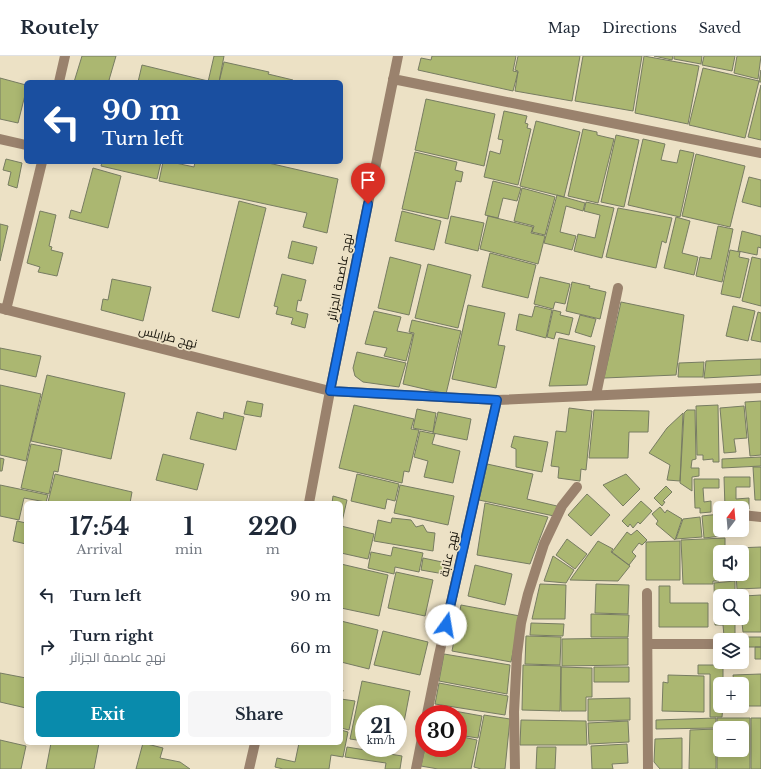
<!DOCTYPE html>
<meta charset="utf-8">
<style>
body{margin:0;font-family:"Libre Baskerville",Cairo,serif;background:#f6f6f7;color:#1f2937;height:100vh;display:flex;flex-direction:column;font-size:15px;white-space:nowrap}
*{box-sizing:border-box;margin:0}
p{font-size:13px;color:#747a83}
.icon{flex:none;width:22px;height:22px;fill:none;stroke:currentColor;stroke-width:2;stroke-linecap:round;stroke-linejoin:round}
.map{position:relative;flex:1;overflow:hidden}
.side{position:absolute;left:24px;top:445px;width:319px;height:244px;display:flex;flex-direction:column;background:#fff;border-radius:6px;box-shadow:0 2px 10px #0003}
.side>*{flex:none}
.banner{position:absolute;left:24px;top:24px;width:319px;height:84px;border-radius:6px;box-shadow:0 2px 10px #0003;background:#1a4fa0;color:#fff;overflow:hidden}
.needle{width:26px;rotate:16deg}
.fabs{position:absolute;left:713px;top:445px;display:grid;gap:8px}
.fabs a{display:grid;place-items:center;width:36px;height:36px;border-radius:6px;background:#fff;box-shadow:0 2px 10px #0003;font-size:20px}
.speed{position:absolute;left:355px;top:649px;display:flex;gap:8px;font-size:20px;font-weight:700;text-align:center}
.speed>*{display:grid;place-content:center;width:52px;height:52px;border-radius:50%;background:#fff;box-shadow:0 2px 10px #0003;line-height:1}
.speed small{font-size:10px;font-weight:400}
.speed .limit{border:6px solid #d22;background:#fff;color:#111}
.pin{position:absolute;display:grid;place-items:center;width:34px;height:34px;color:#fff;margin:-41px -17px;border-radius:50% 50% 50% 0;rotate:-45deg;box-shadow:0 0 4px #0007}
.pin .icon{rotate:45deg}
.me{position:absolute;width:44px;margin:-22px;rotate:13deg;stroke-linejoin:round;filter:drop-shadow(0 0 3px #0008)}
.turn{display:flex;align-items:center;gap:14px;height:84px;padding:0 12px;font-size:18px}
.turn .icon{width:52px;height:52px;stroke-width:2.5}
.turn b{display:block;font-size:28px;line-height:34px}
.eta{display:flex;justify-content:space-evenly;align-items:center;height:68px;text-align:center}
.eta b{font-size:24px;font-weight:700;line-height:28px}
.cta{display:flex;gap:8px;margin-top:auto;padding:8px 12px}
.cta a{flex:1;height:46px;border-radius:6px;background:#098bac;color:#fff;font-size:16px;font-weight:700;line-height:46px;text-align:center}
.cta a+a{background:#f6f6f7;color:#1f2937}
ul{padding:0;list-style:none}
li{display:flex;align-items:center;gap:12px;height:52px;padding:0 12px}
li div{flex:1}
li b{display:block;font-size:15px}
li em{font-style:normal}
header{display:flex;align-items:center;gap:24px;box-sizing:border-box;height:56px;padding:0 20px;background:#fff;border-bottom:1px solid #e0e1e3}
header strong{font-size:19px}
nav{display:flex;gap:22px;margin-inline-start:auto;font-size:14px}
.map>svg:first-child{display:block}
.building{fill:#abb771;stroke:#777c62;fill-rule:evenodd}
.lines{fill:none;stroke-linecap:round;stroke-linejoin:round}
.minor{stroke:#9a826d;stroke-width:10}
.route-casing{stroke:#114b97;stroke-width:10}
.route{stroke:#1a73e8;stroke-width:7}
.labels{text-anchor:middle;stroke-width:3.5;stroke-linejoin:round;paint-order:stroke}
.street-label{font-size:12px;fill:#120f06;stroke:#ece1c5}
</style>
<header>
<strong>Routely</strong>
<nav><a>Map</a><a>Directions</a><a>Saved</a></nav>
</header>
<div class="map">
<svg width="761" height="713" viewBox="0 0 761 713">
<rect width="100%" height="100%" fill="#ece1c5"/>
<path class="building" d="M82,0H116L109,24L115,26H74Z
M214,0H224L219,26H208Z
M432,0H516L513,15L518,16L513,35L418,14L421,2L431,4Z
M518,0H580L572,45L515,35L518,15L515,14Z
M583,0H642L633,55L575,45Z
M644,0L699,10L688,68L635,57Z
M654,0H673L672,4Z
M674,0H702L701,8L674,3Z
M704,0H735L732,15L702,9Z
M737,0H761L758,23L734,17Z
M224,6L269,16L268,18L293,24V26H219Z
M142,9L208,25L207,26H138Z
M703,12L759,25L745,82L689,69Z
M761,14V26H759Z
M0,22L26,29V35L18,67L0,63Z
M761,29V84L748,81Z
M426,43L495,58L484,110L415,94Z
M504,55L527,60L525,67L528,68L527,72L531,73L518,129L484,121L490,95L500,98L503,84L498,83Z
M536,65L580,76L564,141L520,130Z
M583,73L597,76V79L614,83L598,147L568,140Z
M616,79L639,84L624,151L601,146Z
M643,83L665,88L661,104L677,107L680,94L694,97L680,161L628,149Z
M415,96L457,106L455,114L463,116L461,126L456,125L448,163L402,153Z
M696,98L745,110L730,171L682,160Z
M6,103L22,107L17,132L8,129L11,116L3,114Z
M102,106H161L157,123L101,110Z
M163,106H171L194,111L195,106H264L338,123L327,177L303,171L307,157L159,125Z
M93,112L121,120L108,172L69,162L71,154L81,157Z
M749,121L761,124V151L742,146Z
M493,125L521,132L517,145L503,142L498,162L485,159Z
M522,132L555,141L545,179L532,176L534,170L514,165Z
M557,139L585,147L583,155L566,150L560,176L576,180L572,194L544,187Z
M239,145L266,152L239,262L212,255Z
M586,146L614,152L602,202L574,195L578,178L595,182L600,159L584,155Z
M618,152L672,162L666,187L662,185L656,212L606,201Z
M40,155L56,159L49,190L52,191L51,194L63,197L57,220L38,216L40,211L27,207Z
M402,155L441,165L434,194L395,185Z
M451,160L484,167L478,195L445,187Z
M488,160L533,171L531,177L545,180L538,208L480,193Z
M676,161L690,165L682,197L698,201L694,219L664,212Z
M0,168L8,170L0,205Z
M718,170L733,173L722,226L696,220L700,201L711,203Z
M742,175L761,180V192L758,191L757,199L738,195Z
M292,185L317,191L313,208L288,202Z
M730,194L740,196L739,201L749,203L740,242L721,238Z
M490,197L536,209L528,242L482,231Z
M390,201L421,209L409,259L378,252Z
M752,201L761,203V250L742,245Z
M428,208L471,219L458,272L415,262Z
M282,218L306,224L301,245L298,244L296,255L308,258L305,272L291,268L293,262L276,258L278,251L274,250Z
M540,221L570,228L565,248L555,246L553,253L534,248Z
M112,223L151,231L143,265L101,254L103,243L108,244Z
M572,226L590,230L589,232L606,236L600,263L566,255Z
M621,246L684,259L676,319L604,322Z
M468,249L505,257L498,289L505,290L496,332L452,323Z
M535,250L552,254L546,282L516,274L519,258L532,261Z
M733,250L755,255L748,285L726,280Z
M553,254L561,256L560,259L573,262L569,279L556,276L554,283L547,281Z
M374,255L401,261L397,275L413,278L406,305L384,300L387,292L365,288Z
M758,256L761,257V286L751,284Z
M580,259L596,263L591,281L575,276Z
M412,264L461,275L446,338L403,328L414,277L409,276Z
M559,282L595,290L587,329L549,330Z
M0,292L41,300L36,321L0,313Z
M357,296L406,307L399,331L363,326L355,320L353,312Z
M761,303V319L704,322L706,305Z
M704,306L703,321H678L679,307Z
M47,319L125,337L111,403L31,385Z
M0,329L41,338L26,405L0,399Z
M247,345L263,348L261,361L244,358Z
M761,345V399L750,400L745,346Z
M354,349L414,363L411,373L419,374L409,416L404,415L402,427L339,412Z
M718,349L719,406H713V403L703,404V399H697L696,350Z
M744,350L747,382L734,383L736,396L724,397L720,352Z
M569,352L592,355L586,414L581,413L580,425L558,422L559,411L551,410L556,375L566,376Z
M417,353L436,357L433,376L413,372Z
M594,354L649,355L648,376H629L628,402H589Z
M687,354H695L696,403L692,404L691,412H699V420L692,421V435L680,427L684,357Z
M197,356L223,363L224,356L244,361L236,394L190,383Z
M438,356L471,363L467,384L433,377Z
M683,357L680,425L667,424L670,409L649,397L667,372Z
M420,375L435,378L432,388L460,395L453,427L424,421L428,405L414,401Z
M514,380L548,386L542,416L516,411V393L511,391Z
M31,388L62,394L58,416L54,415L49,438L21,432Z
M163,398L204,408L197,434L156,424Z
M761,401V410L722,412V403Z
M0,402L4,403L2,415H0Z
M487,408L533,418L527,443L557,450L554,460L479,444Z
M753,411H761V444H755Z
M55,418L132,436L130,447L48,446Z
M357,418L399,428L395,445L387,443L385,453L351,445Z
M626,418L640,433L623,450L603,429Z
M724,421H750V431H736V443L749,442V453L725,452Z
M694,423H719V432H703L704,446L711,445V456L700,457V452H695Z
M0,429L48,439L46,446L24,442L19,464L0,460Z
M400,429L454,440L448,469L394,457Z
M666,430L672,436L663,445L665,446L662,450L654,442Z
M587,438L610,459L591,480L568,459Z
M333,440L347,444L341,470L374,478L368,503L341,497V447H332Z
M641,445L652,455L640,468L638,466L633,472L630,468L628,471L622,465Z
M485,447L548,461L530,508L477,499Z
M660,451L665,457L667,454L682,463L675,484L656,468L658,465L652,458Z
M720,458V474H721L722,480L704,482L702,460Z
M700,461L702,481L676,483L683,463Z
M392,462L411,464L416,471L423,469L427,476L435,477L433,495L374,485L378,464L391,467Z
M17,465L26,467V488L13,485Z
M637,474L647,484L642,489L639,487L632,496L636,500L629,509L612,496L627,476L631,479Z
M725,482V490H735V496H720L719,525H713V528H683L681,484Z
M567,483L587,498L575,513L556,499Z
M598,485L613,493L611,496L630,510L618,525L570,524Z
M680,485V524H646V486Z
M393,491L423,497L419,516L395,511L394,518L368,512L371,496L391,500Z
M761,491V532L737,533L736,518H742V496H736V492Z
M553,500L574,514L566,527L544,525Z
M423,502L447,507L444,518L421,514Z
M341,508L388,519L379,560L341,552Z
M475,509L512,518L505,549L468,540Z
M396,516L433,524L425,560L388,552Z
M735,525V534L743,533V544L742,540H720V562H735V580H724L723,569H715L714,527Z
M540,528L566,529L565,563H532Z
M596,528L629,529L628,558L595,557Z
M659,530H670V547H708V571H659Z
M761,539V576H743L742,567H739V562H742V550H744V540Z
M461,549L520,560L511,606L452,595Z
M591,558L629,559L628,581H591Z
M341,565L378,574L369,613L341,606Z
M531,567L564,568L563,580L530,579Z
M383,575L428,586L420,619L374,609Z
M526,580L561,581L560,609L525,608Z
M746,581H761V591H746Z
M628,582V609L562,610V583Z
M755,591H761V603H755Z
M444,598L510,609L507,638L439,625Z
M523,609L561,610L560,655L522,654Z
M698,609H723V628H720V650H723L722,661H710V618H698Z
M561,611L592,612V641H586V655H561Z
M594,611H629V626H594Z
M0,617L26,622V652L0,646Z
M761,618V650H734H742V628H734L733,619Z
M668,619L704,620V656L662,655L663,626L668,627Z
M362,625L410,635L399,692L398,691V658H364V685L350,683Z
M439,627L508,640L505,659L435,648Z
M341,634H343L341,643L355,645L349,674L341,672Z
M630,642V664L588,665V643Z
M432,651L482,660L478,682L458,679V658H431Z
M484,659L510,663L505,713H481L474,711Z
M716,662V672L656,673V664Z
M717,662H750V713H717ZM720,672H742V694H720Z
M751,662H761V713H751Z
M521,664L586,665L587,689H520Z
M628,665L629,686L589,688L588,667Z
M716,673V713H689L690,674Z
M341,674L348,676L343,701L331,699L329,713H283L275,711L277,702L295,706L299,687H341Z
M458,680L477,684L471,713H438L421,710L425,692H458Z
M682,682V713H660L654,706L655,683Z
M0,684L26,690L21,713H0Z
M51,687H99L94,713H46Z
M143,687L163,692L160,702L180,706L190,713H136Z
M627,688L628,707L612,708L613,713H592L591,690Z
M347,691L402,700L400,713H385L386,707L345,701Z
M537,691H556L555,713H536Z"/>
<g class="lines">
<path class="minor" d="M393,23L761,97
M59,26L65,0
M0,83L26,89
M0,252L330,335L497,344L761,332
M6,254L42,106
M596,339L618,232
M309,447L330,335L398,0
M742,459L761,461
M647,537L648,713
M648,588H720
M427,658L439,599L497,344
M249,713L255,687
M416,713L424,672
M515,713L514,656L517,598L521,567L528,538L544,488L562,450L577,431"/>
</g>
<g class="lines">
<defs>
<path id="route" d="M368,148L330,335L497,344L446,569"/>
</defs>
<use href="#route" class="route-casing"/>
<use href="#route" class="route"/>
</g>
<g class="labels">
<g class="street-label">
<text transform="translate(340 221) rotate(-79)" y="4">نهج عاصمة الجزائر</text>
<text transform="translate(168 281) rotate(14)" y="4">نهج طرابلس</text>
<text transform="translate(449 498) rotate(-77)" y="4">نهج عنابة</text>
</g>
</g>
</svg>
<div class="fabs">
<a><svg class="needle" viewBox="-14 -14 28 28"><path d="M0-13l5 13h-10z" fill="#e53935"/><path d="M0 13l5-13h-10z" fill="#747a83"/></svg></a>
<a><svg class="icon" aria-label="sound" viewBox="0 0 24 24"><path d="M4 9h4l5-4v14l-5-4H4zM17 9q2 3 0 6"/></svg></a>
<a><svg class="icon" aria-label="search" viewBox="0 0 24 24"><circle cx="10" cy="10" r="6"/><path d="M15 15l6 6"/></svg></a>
<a><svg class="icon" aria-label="layers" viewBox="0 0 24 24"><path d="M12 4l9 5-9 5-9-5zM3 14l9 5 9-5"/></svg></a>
<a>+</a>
<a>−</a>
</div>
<div class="speed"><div>21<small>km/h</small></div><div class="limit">30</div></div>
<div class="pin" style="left:368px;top:148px;background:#d93025"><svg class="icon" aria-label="arrive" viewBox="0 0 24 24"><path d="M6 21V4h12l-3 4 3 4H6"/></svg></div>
<svg class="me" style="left:446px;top:569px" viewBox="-20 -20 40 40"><circle r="19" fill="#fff"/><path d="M0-13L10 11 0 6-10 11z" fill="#1a73e8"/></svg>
<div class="banner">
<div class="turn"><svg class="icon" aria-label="left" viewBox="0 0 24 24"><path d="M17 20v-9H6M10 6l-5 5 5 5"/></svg><div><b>90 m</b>Turn left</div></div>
</div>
<section class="side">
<div class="eta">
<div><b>17:54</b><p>Arrival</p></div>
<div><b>1</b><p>min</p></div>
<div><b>220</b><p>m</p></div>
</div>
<ul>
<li><svg class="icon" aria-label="left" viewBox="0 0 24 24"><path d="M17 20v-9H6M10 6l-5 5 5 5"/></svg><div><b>Turn left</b></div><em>90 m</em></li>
<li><svg class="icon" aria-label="right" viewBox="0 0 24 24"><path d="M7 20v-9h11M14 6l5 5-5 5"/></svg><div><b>Turn right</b><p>نهج عاصمة الجزائر</p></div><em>60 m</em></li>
</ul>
<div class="cta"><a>Exit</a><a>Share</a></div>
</section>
</div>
